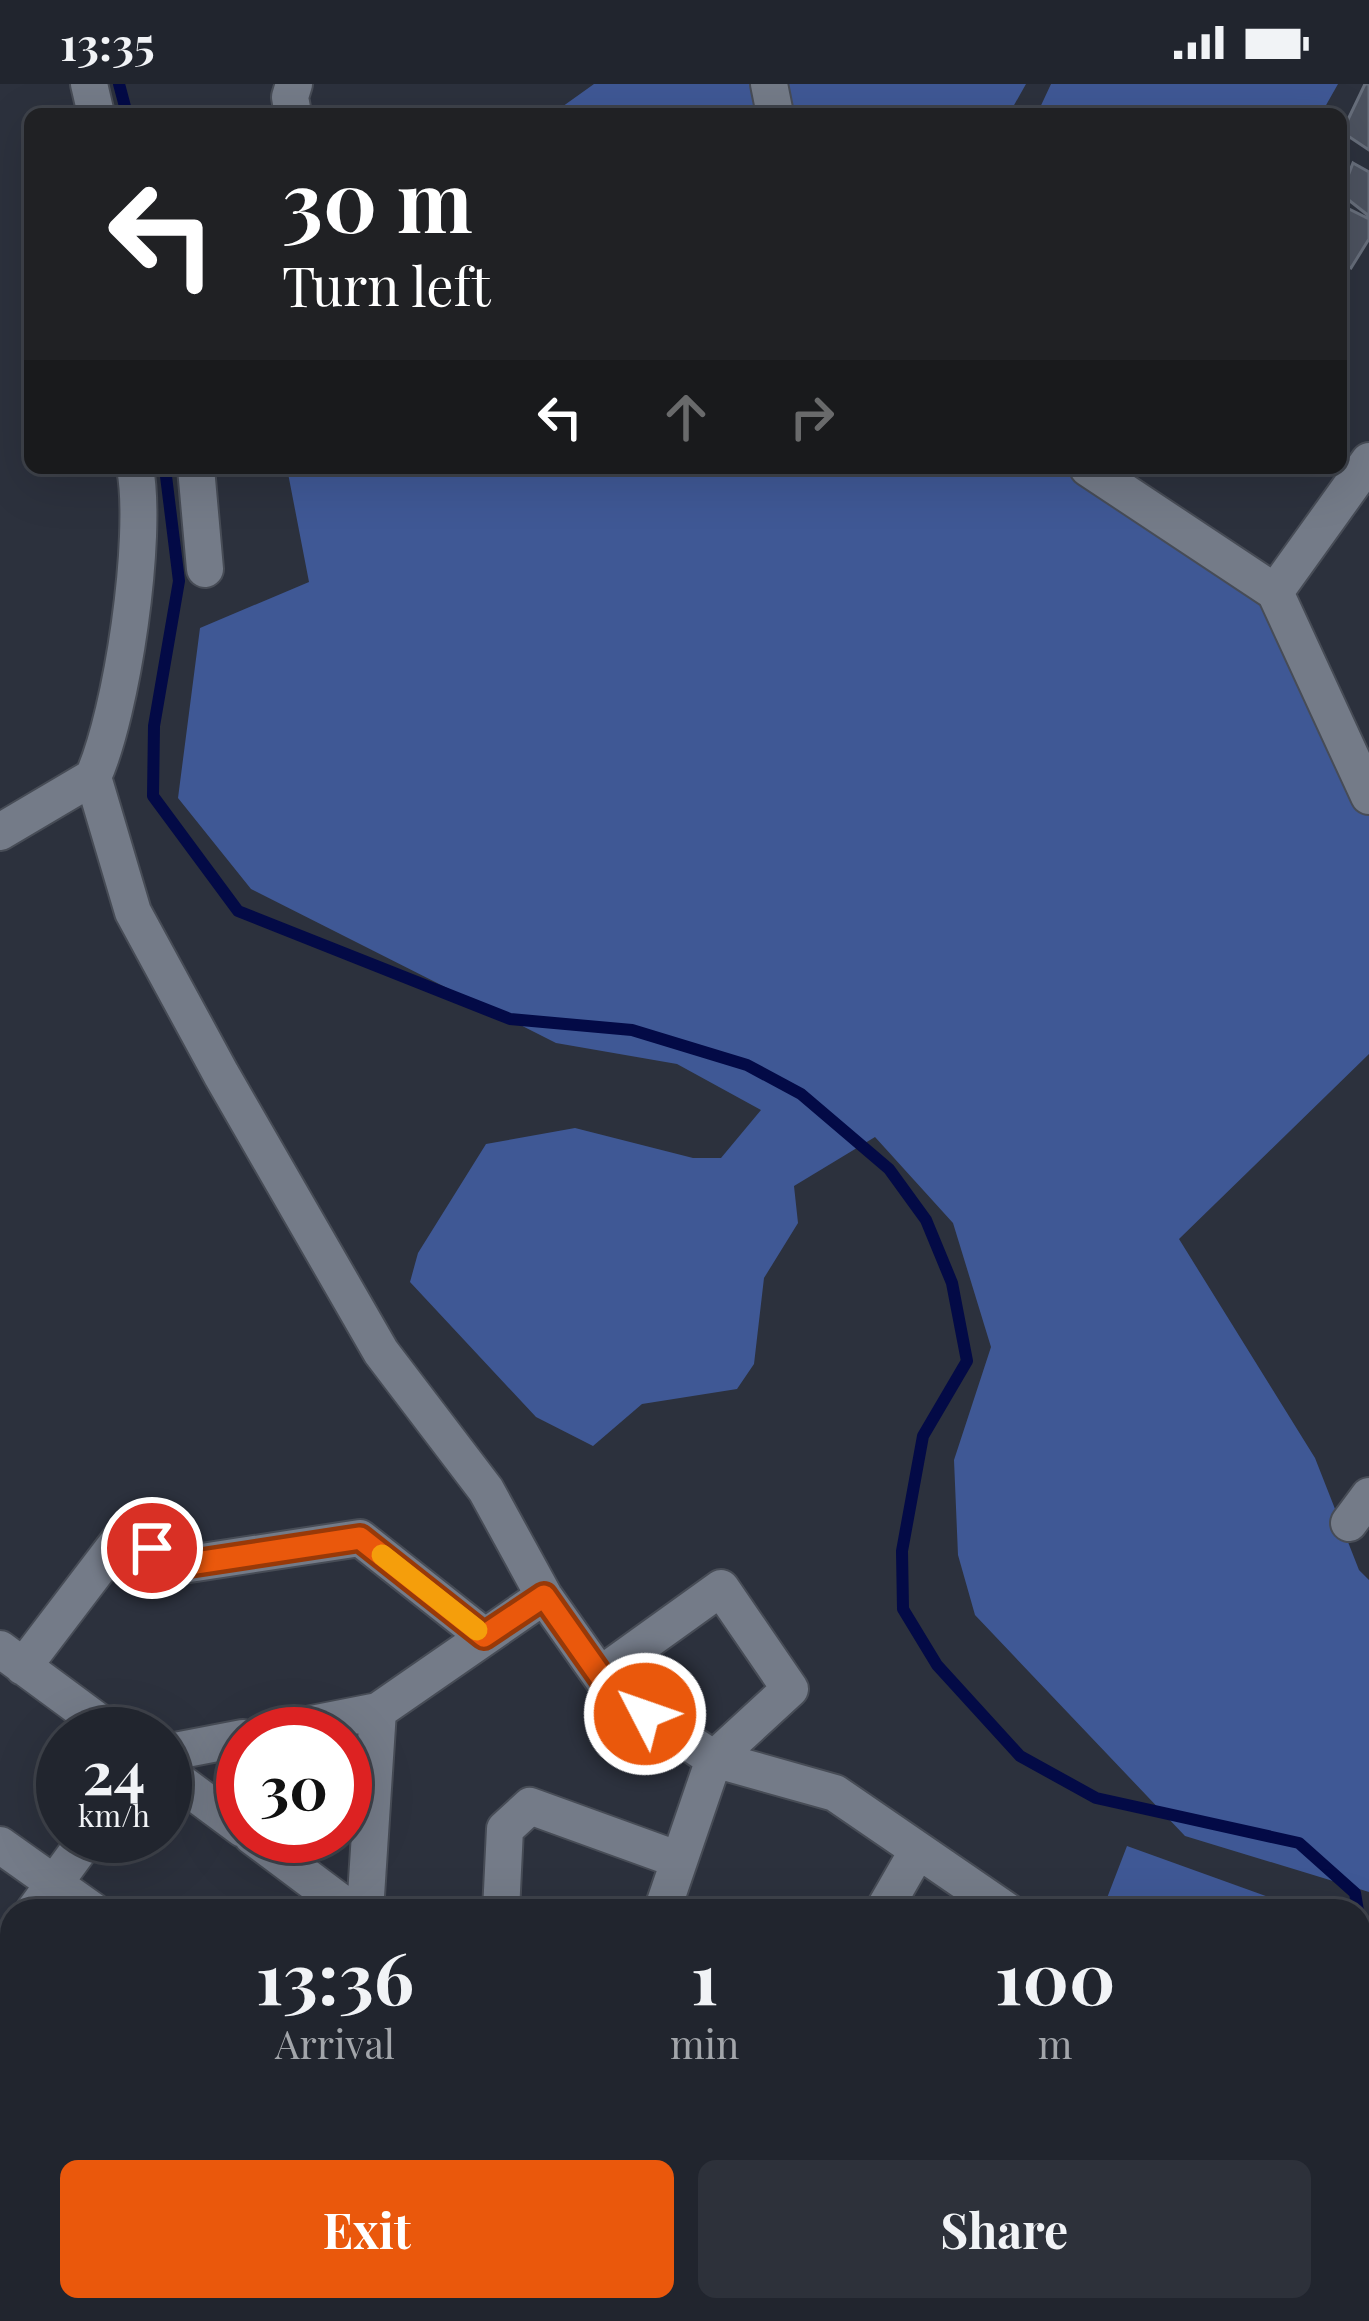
<!DOCTYPE html>
<style>
body{margin:0;font-family:"Playfair Display",serif;background:#2d313a;color:#f1f3f6;height:100vh;display:flex;flex-direction:column;font-size:45px;white-space:nowrap}
*{box-sizing:border-box;margin:0}
p{font-size:39px;color:#a2a5aa}
.icon{flex:none;width:66px;height:66px;fill:none;stroke:currentColor;stroke-width:2;stroke-linecap:round;stroke-linejoin:round}
.map{position:relative;flex:1;overflow:hidden}
.panel{position:absolute;left:0px;top:1815px;width:1371px;height:423px;display:flex;flex-direction:column;background:#21252e;border-radius:36px 36px 0 0;box-shadow:0 12px 48px #0002,0 0 0 3px #3e424a}
.panel>*{flex:none}
.top-card{position:absolute;left:24px;top:24px;width:1323px;height:366px;border-radius:18px;box-shadow:0 12px 48px #0002,0 0 0 3px #3e424a;background:#202124;color:#fff;overflow:hidden}
.speed{position:absolute;left:36px;top:1623px;display:flex;gap:24px;font-size:60px;font-weight:700;text-align:center}
.speed>*{display:grid;place-content:center;width:156px;height:156px;border-radius:50%;background:#21252e;box-shadow:0 12px 48px #0002,0 0 0 3px #3e424a;line-height:1}
.speed small{font-size:30px;font-weight:400}
.speed .limit{border:18px solid #d22;background:#fff;color:#111}
.pin{position:absolute;display:grid;place-items:center;width:102px;height:102px;color:#fff;margin:-51px;border:6px solid #fff;border-radius:50%;box-shadow:0 3px 12px #0007}
.me{position:absolute;width:132px;margin:-66px;rotate:311deg;stroke-linejoin:round;filter:drop-shadow(0 0 9px #0008)}
.turn{display:flex;align-items:center;gap:42px;height:252px;padding:0 60px;font-size:54px}
.turn .icon{width:156px;height:156px;stroke-width:2.5}
.turn b{display:block;font-size:84px;line-height:102px}
.lanes{display:flex;align-items:center;height:114px;padding:0 60px;background:#0003;justify-content:center;gap:60px;direction:ltr}
.lanes .off{opacity:.35}
.eta{display:flex;justify-content:space-evenly;align-items:center;height:204px;text-align:center}
.eta b{font-size:72px;font-weight:700;line-height:84px}
.primary-button{display:flex;gap:24px;margin-top:auto;padding:24px 60px}
.primary-button a{flex:1;height:138px;border-radius:18px;background:#ea580c;color:#fff;font-size:48px;font-weight:700;line-height:138px;text-align:center}
.primary-button a+a{background:#2d313a;color:#f1f3f6}
.status{display:flex;justify-content:space-between;align-items:center;height:84px;padding:0 60px;background:#21252e;direction:ltr}
.status svg{height:33px;fill:currentColor}
.map>svg:first-child{display:block}
.green{fill:#3f5895}
.lines{fill:none;stroke-linecap:round;stroke-linejoin:round}
.stream{stroke:#030a46;stroke-width:12}
.building{fill:#4c525f;stroke:#676e7b;stroke-width:3}
.minor-casing{stroke:#474c56;stroke-width:40}
.minor{stroke:#747b88;stroke-width:36}
.route-casing{stroke:#983908;stroke-width:30}
.route{stroke:#ea580c;stroke-width:21}
.slow{stroke:#f59e0b;stroke-width:21}
</style>
<div class="status"><b>13:35</b><svg viewBox="0 0 49 12"><path d="M0 12V9h3v3zM5 12V6h3v6zM10 12V3h3v9zM15 12V0h3v12zM26 1h20v11H26zM47 4h2v5h-2z"/></svg></div>
<div class="map">
<svg width="1369" height="2237" viewBox="0 0 1369 2237">
<rect width="100%" height="100%" fill="#2c313d"/>
<path class="green" d="M594,0H1026L1009,30H552Z
M1051,0H1338L1321,30H1037Z
M287,384H1071L1269,512L1369,723V970L1179,1155L1315,1374L1359,1486L1369,1496V1808L1185,1752L975,1531L958,1471L954,1376L991,1263L953,1139L875,1053L794,1102L798,1139L764,1194L754,1280L737,1305L642,1320L593,1362L536,1333L410,1198L418,1169L486,1060L575,1044L693,1074H721L761,1026L677,980L556,959L251,805L178,714L200,544L309,498Z
M1127,1762L1307,1827H1102Z"/>
<g class="lines">
<path class="stream" d="M119,0L127,30
M165,384L179,497L154,642L153,712L238,827L510,935L632,946L747,981L801,1010L889,1085L926,1136L952,1199L967,1277L923,1352L902,1467L903,1525L937,1581L1020,1672L1096,1714L1299,1759L1355,1809L1358,1827
M1359,1836L1366,1884L1359,2057
M1359,2175L1362,2237"/>
</g>
<path class="building" d="M1365,0H1369V66L1342,48Z
M1353,79L1369,88V132L1341,110Z
M1341,121L1369,135V155L1351,184L1341,178Z"/>
<g class="lines">
<defs>
<path id="minor" d="M89,0L96,30
M769,0L775,30
M293,30L290,13L294,0
M135,384C148,453 122,629 93,693L133,828L221,990L381,1268L486,1406L544,1512L611,1607L714,1675L835,1709L1007,1827
M196,384L205,485
M1088,384L1275,508L1369,712
M1275,508L1369,377
M0,748L93,693
M1349,1439L1369,1412
M0,1565L115,1650
M23,1583L128,1445L176,1482L360,1454L484,1552
M600,1591L721,1504L790,1605L714,1675L662,1827
M261,1650L378,1627L544,1512
M165,1669L243,1654
M165,1687L243,1745
M252,1752L352,1827
M0,1761L93,1827
M34,1827L89,1752
M365,1827L378,1627
M501,1827L505,1745L530,1722L679,1776
M883,1827L918,1766
M0,1875L12,1858
M0,1953L12,1961
M0,2147L12,2156
M108,2226L123,2237
M1023,2226L1045,2237
M337,2237L339,2226
M891,2237L895,2226"/>
</defs>
<use href="#minor" class="minor-casing"/>
<use href="#minor" class="minor"/>
</g>
<g class="lines">
<defs>
<path id="route" d="M152,1464L176,1482L360,1454L484,1552L544,1512L611,1607L645,1630"/>
</defs>
<use href="#route" class="route-casing"/>
<use href="#route" class="route"/>
<path class="slow" d="M382,1471L477,1546"/>
</g>
</svg>
<div class="speed"><div>24<small>km/h</small></div><div class="limit">30</div></div>
<div class="pin" style="left:152px;top:1464px;background:#d93025"><svg class="icon" aria-label="arrive" viewBox="0 0 24 24"><path d="M6 21V4h12l-3 4 3 4H6"/></svg></div>
<svg class="me" style="left:645px;top:1630px" viewBox="-20 -20 40 40"><circle r="17" fill="#ea580c" stroke="#fff" stroke-width="3"/><path d="M0-11L8 9 0 5-8 9z" fill="#fff"/></svg>
<div class="top-card">
<div class="turn"><svg class="icon" aria-label="left" viewBox="0 0 24 24"><path d="M17 20v-9H6M10 6l-5 5 5 5"/></svg><div><b>30 m</b>Turn left</div></div>
<div class="lanes"><svg class="icon" aria-label="left" viewBox="0 0 24 24"><path d="M17 20v-9H6M10 6l-5 5 5 5"/></svg><svg class="icon off" aria-label="ahead" viewBox="0 0 24 24"><path d="M12 20V5M6 11l6-6 6 6"/></svg><svg class="icon off" aria-label="right" viewBox="0 0 24 24"><path d="M7 20v-9h11M14 6l5 5-5 5"/></svg></div>
</div>
<section class="panel">
<div class="eta">
<div><b>13:36</b><p>Arrival</p></div>
<div><b>1</b><p>min</p></div>
<div><b>100</b><p>m</p></div>
</div>
<div class="primary-button"><a>Exit</a><a>Share</a></div>
</section>
</div>
